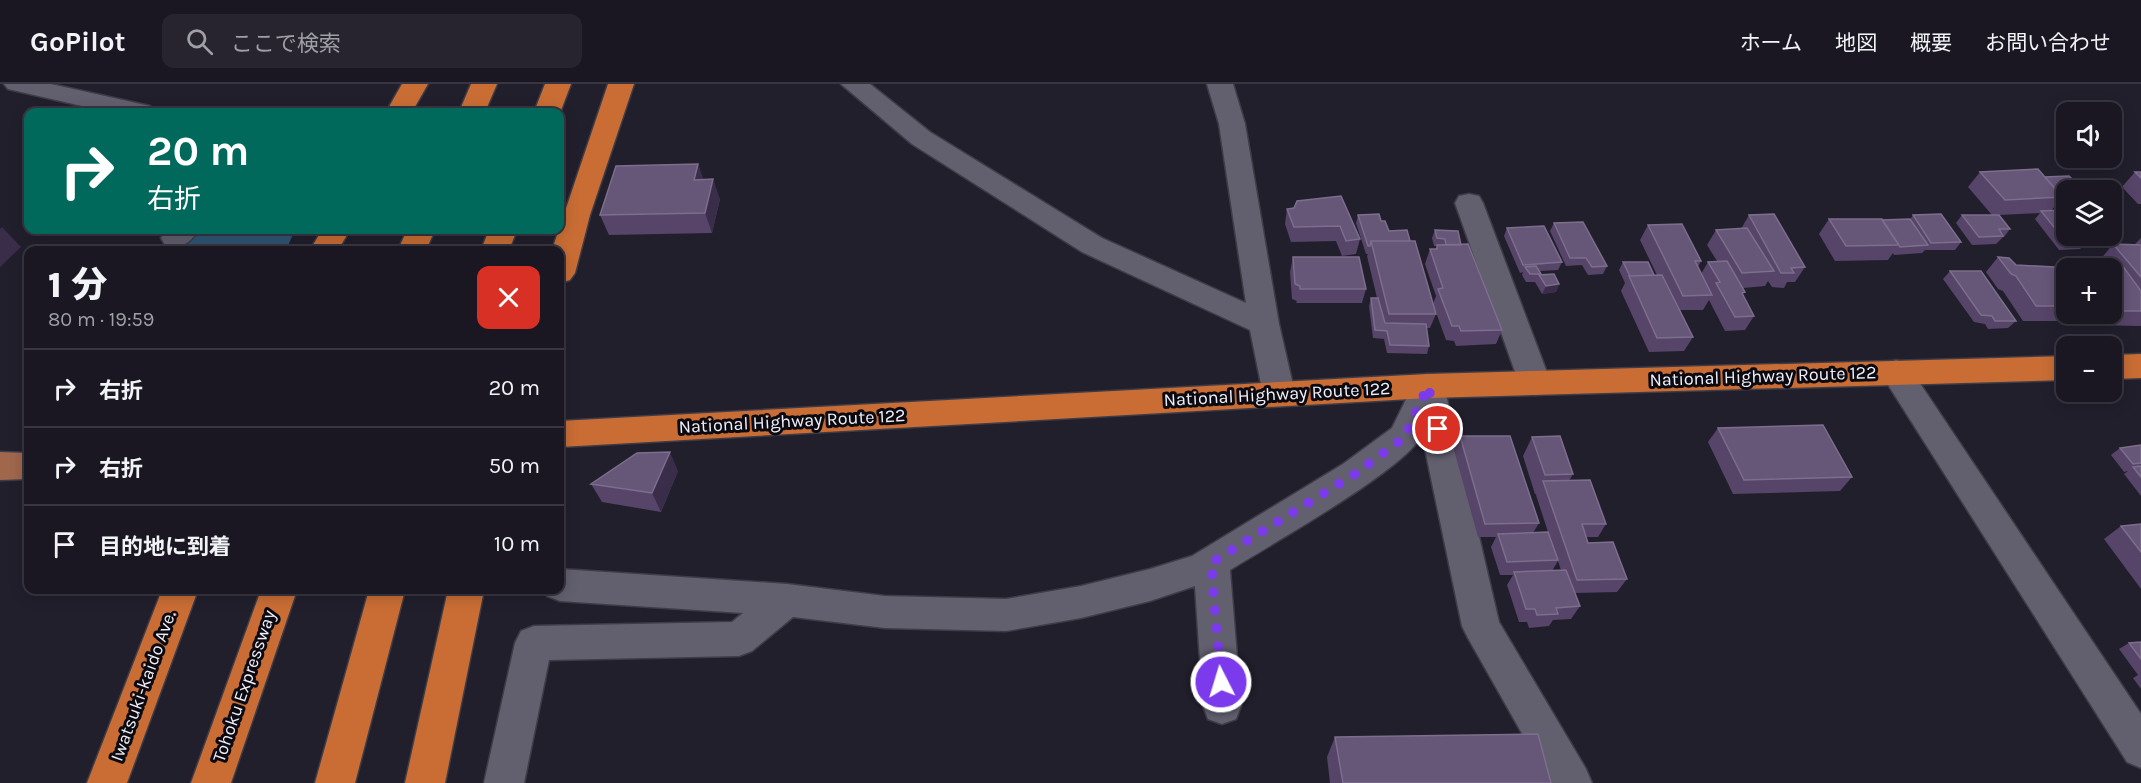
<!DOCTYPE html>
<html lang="ja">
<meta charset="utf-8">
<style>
body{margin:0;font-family:Karla,"Noto Sans JP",sans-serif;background:#27242f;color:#f1f3f6;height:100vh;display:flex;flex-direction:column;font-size:22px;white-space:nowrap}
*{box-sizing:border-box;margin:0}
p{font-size:20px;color:#9f9fa5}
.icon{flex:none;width:33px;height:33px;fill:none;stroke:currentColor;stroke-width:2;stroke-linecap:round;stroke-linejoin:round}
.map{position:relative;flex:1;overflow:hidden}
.details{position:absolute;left:24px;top:162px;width:540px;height:348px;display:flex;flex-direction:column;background:#1a1722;border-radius:12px;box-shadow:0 3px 15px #0003,0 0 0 2px #383640}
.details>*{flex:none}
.guide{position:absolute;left:24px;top:24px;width:540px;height:126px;border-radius:12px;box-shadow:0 3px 15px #0003,0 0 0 2px #383640;background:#00695c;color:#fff;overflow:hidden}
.tools{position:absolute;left:2056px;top:18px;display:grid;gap:12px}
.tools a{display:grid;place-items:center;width:66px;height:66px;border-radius:12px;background:#1a1722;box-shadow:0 3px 15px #0003,0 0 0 2px #383640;font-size:30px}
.pin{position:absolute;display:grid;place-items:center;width:51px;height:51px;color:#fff;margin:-26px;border:3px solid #fff;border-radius:50%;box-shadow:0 2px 6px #0007}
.me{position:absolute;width:66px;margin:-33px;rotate:355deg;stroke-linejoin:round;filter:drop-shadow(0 0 4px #0008)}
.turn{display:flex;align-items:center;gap:21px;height:126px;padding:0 24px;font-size:27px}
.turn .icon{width:78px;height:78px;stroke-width:2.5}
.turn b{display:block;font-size:42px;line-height:51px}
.round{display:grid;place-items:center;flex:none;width:63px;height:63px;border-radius:12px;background:#27242f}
.summary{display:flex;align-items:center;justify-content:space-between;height:102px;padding:0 24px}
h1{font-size:36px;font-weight:800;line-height:45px}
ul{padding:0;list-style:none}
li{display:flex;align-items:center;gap:18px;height:78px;padding:0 24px;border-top:2px solid #383640}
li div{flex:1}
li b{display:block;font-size:22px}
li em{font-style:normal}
header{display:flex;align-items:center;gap:36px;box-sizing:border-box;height:84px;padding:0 30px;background:#1a1722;border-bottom:2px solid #383640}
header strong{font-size:28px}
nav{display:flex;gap:33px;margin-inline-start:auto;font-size:21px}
.search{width:420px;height:54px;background:#27242f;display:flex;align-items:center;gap:15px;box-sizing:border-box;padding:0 21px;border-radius:12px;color:#9f9fa5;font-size:22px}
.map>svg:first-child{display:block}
.water{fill:#2f5675}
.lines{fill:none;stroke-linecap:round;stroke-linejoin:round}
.minor-casing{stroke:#3e3c47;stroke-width:3}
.major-casing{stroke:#3e3c47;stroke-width:3}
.highway-casing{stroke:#3e3c47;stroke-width:3}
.minor{fill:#625f6f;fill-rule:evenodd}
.major{fill:#a0674c;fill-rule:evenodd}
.highway{fill:#c96d35;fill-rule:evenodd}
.wall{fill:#564469;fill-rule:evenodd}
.shaded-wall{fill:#3a2d4a}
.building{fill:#665678;stroke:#7c6e8c;stroke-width:1.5}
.route{stroke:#7c3aed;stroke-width:10;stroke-dasharray:0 18}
.labels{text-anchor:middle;stroke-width:6;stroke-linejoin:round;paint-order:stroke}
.street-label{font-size:18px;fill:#f1eff9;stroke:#0b0a10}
</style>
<header>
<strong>GoPilot</strong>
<div class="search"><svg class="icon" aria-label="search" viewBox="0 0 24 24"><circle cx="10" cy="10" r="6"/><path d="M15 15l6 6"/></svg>ここで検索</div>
<nav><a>ホーム</a><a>地図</a><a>概要</a><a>お問い合わせ</a></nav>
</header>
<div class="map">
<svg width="2141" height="699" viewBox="0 0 2141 699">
<rect width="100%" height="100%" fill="#221f2d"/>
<path class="water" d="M198,146H294V148L286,166H176Z"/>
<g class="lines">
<defs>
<path id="minor" d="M4,0H51L150,22L154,28H108L8,5Z
M841,0H870L930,48L1102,154L1246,219L1219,40L1207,0H1233L1245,40L1279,240L1295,310L1290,319L1279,322L1268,319L1263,310L1250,246L1082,168L912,60Z
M1469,110L1479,112L1483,119L1551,299L1546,308L1535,311L1524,308L1519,299L1455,119L1459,112Z
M167,146H198C190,160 181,165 165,161L161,154Z
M1896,276L1907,280L2141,630V684L2127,678L1885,296L1880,288L1885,280Z
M1428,290L1439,293L1444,302L1499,538L1586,685L1592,699H1550L1468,554L1462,542L1422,351C1406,385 1268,462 1230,486L1241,622L1236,635L1222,640L1208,635L1203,622L1195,502L1150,517L1081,534L1006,547L885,544L793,533L752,567L739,572L549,576L524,699H484L515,559L521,547L534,542L732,538L743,529L560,517L547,512L544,506H560V485L787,500L885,512L1006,515L1081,502L1150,485L1192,472L1343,380L1392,344L1417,293Z"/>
<path id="major" d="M0,368L28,369V395L0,396Z"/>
<path id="highway" d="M402,0H428L412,28H386Z
M471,0H497L485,28H459Z
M545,0H571L560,29L534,28Z
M608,0H634L590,131L575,189L570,196L560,199V166H552Z
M322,146H350L338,166H310Z
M407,146H435L426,166H398Z
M489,146H517L509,166H481Z
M2141,270V294L2112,295V271Z
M2067,272V296L1428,314L560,363V337L1428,290Z
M162,506H198L127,699H87Z
M261,506H297L231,699H191Z
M369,506H405L355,699H315Z
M448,506H484L445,699H405Z"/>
</defs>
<use href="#minor" class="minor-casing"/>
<use href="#major" class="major-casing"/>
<use href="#highway" class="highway-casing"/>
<use href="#minor" class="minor"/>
<use href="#major" class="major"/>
<use href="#highway" class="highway"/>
</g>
<path class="wall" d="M698,80L703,95L720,115L712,149L609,151L600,131Z
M1980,88L2045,93L2067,106V119L2062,120L2059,117L2051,127L2088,157L2080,165L2059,166L2035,135L2040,129L1999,131L2010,145L2004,153H2003L1996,160L1972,161L1956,139L1962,131H1992L1968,103Z
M2135,88H2141V120H2138L2122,103Z
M1341,112L1360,155L1356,170L1342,172L1336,157L1291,158L1285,140L1287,125Z
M1358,131L1381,137L1389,147L1410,157L1436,230L1430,244H1426L1429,262L1427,270L1387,269L1384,255L1373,254L1369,222L1371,214H1377L1367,172L1368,170H1366L1356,139Z
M1749,131L1805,183L1795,198H1787L1784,204L1772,203L1768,197L1765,202L1743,204V212L1754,232L1745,246L1725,247L1709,216L1703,226H1680L1693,253L1684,267L1649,268L1621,207L1625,199L1619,186L1623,178L1654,191H1657L1640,156L1648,141L1701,177L1698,183L1701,190L1708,178L1717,177L1707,161L1716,146L1741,145Z
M1913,131L1961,158L1955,166H1925L1922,169L1894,171L1893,169L1888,176L1835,177L1819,150L1829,135L1910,136Z
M1554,139L1607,182L1603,190L1588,191L1582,181L1566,182L1550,147Z
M1507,144L1562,178L1558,186L1540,187L1541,190L1559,200L1556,208L1542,210L1535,198H1526L1522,191L1523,188L1520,189L1504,152Z
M1435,146L1461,161L1502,246L1496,260L1456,262L1454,257L1446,256L1433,220L1436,212L1425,180L1430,165H1436L1437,162H1434L1432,154Z
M2141,154V242H2140L2094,241L2086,230H2112V184H2067V230H2076L2069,237H2023L2003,207L1998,205L1986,188L1998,173L2016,181L2059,189L2072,175L2100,176L2113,160L2134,161Z
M1293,173L1366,205L1362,219H1296L1297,217L1292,215L1290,188Z
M1950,187L2016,237L2008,244L1988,245L1985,240L1974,238L1943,195Z
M1718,344L1852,393L1840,407L1733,410L1708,358Z
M1460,352L1539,439L1533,449L1548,448L1536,411V410H1535L1523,372L1532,353L1573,390L1569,397L1606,440L1598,453H1586L1588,459L1627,495L1617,508L1575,509L1580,522L1571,535L1553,536L1549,542L1529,544L1527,538H1519L1507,501L1513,491H1500L1491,463L1496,453H1478L1454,366ZM1558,477L1561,486L1552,487Z
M2141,361V412L2124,390L2128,387L2124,388L2111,371L2120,364Z
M678,387L661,428L602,418L591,400Z
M2141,440V505L2104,455L2121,442Z
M2141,558V605L2133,594L2138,591L2119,565L2129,559Z
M1335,653L1551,699H1330L1327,673Z"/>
<path class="shaded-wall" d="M698,80L705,101L694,96Z
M713,95L720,115L712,149L705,129Z
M2,143L21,163L0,183V145Z
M1559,200L1556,208L1542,210L1546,202Z
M670,368L678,387L661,428L652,409Z"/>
<path class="building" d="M698,80L694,96L713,95L705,129L600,131L616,82Z
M2038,85L2062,113L2005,116L1980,88Z
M2135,88H2141V94Z
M2069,92L2083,106H2067V110L2064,108H2058L2045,93Z
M1341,112L1360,155L1346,157L1340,142L1294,143L1287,125L1294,124L1297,117Z
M2063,126L2067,131V152H2083L2088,157L2066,158L2041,127Z
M1379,130L1381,137H1385L1389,147L1407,146L1410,157H1371L1370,162H1368L1358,131Z
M1774,130L1805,183L1791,184L1794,189H1781L1749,131Z
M1941,130L1961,158L1931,159L1913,131Z
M1962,131H1999L2010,145H1999L2003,152L1979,153Z
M1829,135H1882L1899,161L1846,162Z
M1910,135L1928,161L1900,163L1882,136Z
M1583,138L1607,182L1592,183L1586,174H1570L1554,139Z
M1682,140L1701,177H1695L1712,211L1683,212L1648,141Z
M1544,142L1562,178L1523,181L1507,144Z
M1747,144L1774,187L1742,189L1716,146Z
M1435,146L1458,147L1461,161H1446L1445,155L1437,154Z
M1371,157H1415L1436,230H1389Z
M1468,160L1502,246L1461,247L1459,242H1452L1438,205L1443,204L1430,165H1437V161Z
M2113,160L2141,161V193Z
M1293,173H1359L1366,205H1300V202L1295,200Z
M1998,173L2009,174L2016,181L2055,183L2067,200V222H2036L2016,192L2011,190Z
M2072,175L2119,177L2141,207V227H2112V184H2079Z
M1727,177L1745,208L1742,209L1754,232L1735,233L1716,199L1720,198L1708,178Z
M1623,178H1648L1654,191L1630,192Z
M1536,182L1541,190H1530L1525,183Z
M1950,187H1981L2016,237H1995L1992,232L1981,231Z
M1554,190L1559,200L1546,202L1539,191Z
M1662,191L1693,253L1657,254L1629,192Z
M1371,214H1378L1385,239L1426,240L1429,262L1390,261L1387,247L1375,246Z
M1823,341L1852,393L1744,396L1718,344Z
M1460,352H1510L1539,439L1485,440Z
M1560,352L1573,390L1545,391L1532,353Z
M2141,361V379L2133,380L2120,364Z
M670,368L652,409L591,400L637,369Z
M2141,382V393L2133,383Z
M1590,396L1606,440H1582L1588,459L1613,458L1627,495L1577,496L1543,397Z
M2141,440V468L2121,442Z
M1548,448L1558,476L1507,478L1498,450Z
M1566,486L1580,522L1556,524L1558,530L1537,531L1535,525H1526L1514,488Z
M2141,558V575L2129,559Z
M1538,650L1551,699H1343L1335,653Z"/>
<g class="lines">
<path class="route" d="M1221,598L1211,479L1355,390L1405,353L1428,302L1438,345"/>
</g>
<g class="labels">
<g class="street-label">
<text transform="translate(1763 292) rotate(-2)" y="6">National Highway Route 122</text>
<text transform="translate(1277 310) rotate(-3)" y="6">National Highway Route 122</text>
<text transform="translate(792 337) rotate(-3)" y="6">National Highway Route 122</text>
<text transform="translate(143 602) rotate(-70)" y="6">Iwatsuki-kaido Ave.</text>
<text transform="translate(244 602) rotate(-71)" y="6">Tohoku Expressway</text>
</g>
</g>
</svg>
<div class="tools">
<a><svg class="icon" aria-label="sound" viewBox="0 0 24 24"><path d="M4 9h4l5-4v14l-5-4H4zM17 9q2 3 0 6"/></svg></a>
<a><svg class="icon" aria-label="layers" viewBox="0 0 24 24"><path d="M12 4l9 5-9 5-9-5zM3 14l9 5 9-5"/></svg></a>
<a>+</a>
<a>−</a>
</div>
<div class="pin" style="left:1438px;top:345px;background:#d93025"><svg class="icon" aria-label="arrive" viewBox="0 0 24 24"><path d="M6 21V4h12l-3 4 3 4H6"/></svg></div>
<svg class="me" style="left:1221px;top:598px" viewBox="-20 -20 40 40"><circle r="17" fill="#7c3aed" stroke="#fff" stroke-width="3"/><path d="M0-11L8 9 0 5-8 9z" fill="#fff"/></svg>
<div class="guide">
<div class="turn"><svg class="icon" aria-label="right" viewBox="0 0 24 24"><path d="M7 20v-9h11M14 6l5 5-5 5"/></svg><div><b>20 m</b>右折</div></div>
</div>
<section class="details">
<div class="summary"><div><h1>1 分</h1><p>80 m · 19:59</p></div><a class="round" style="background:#d93025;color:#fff"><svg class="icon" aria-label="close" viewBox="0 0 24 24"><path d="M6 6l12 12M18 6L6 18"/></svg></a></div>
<ul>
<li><svg class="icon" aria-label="right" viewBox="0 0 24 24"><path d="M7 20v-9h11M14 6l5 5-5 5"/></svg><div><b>右折</b></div><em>20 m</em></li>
<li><svg class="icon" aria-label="right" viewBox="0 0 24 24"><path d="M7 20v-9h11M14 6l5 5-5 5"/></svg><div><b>右折</b></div><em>50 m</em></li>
<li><svg class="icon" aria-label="arrive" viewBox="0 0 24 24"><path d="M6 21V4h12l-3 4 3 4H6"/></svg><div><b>目的地に到着</b></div><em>10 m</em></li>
</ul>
</section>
</div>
